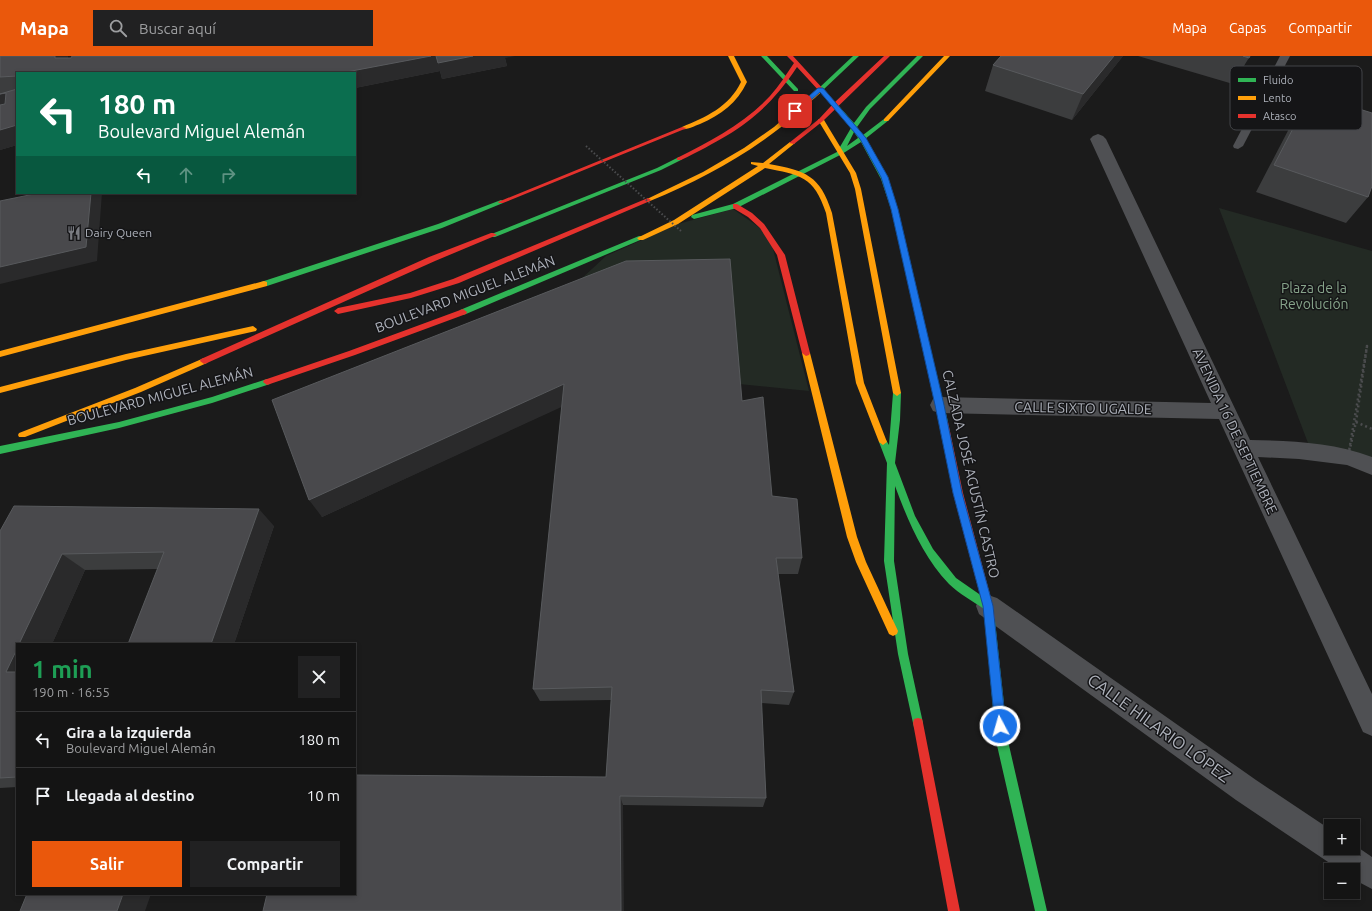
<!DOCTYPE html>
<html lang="es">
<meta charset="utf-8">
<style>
body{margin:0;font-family:Ubuntu,sans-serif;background:#212122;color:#f1f3f6;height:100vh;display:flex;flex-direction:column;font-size:15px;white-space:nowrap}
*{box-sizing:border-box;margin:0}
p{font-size:13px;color:#9d9ea0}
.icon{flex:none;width:22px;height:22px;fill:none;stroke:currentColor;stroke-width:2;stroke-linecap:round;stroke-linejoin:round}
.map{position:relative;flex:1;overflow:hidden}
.drawer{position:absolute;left:16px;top:587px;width:340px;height:252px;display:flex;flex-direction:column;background:#141414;border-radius:0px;box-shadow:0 2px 6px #0003,0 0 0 1px #333334}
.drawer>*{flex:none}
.top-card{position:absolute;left:16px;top:16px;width:340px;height:122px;border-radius:0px;box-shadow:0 2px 6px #0003,0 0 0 1px #333334;background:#0b6e4f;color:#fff;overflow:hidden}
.buttons{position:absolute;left:1324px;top:763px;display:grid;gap:8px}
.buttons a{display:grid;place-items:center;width:36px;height:36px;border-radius:0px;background:#141414;box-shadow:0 2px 6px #0003,0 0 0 1px #333334;font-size:20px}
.pin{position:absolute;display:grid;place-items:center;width:34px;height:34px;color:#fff;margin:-17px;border-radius:8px;box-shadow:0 2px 6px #0006}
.me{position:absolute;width:44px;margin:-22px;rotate:354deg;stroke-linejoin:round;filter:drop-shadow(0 0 3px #0008)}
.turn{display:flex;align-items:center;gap:14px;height:84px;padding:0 16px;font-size:18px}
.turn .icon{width:52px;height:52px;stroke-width:2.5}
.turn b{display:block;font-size:28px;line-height:34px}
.lanes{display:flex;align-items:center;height:38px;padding:0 16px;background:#0003;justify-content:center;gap:20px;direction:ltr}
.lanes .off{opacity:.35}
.round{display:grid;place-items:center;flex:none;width:42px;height:42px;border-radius:0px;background:#212122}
.overview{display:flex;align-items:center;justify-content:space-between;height:68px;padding:0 16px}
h1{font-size:24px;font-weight:600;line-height:30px;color:#1e9e55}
.cta{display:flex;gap:8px;margin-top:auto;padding:8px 16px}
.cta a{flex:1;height:46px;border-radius:0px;background:#ea580c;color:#fff;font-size:16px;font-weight:600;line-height:46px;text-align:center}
.cta a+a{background:#212122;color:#f1f3f6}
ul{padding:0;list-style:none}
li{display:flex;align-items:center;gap:12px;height:56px;padding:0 16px;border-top:1px solid #333334}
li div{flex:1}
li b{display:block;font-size:15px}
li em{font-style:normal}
header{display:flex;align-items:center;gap:24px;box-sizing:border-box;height:56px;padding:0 20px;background:#ea580c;color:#fff}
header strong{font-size:19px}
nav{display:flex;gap:22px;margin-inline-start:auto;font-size:14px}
.search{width:280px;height:36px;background:#212122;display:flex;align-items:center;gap:10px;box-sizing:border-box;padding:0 14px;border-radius:0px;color:#9d9ea0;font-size:15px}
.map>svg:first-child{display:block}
.green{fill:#232a24}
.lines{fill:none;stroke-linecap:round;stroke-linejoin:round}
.path{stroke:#4b4c4e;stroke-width:2.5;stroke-dasharray:2 3;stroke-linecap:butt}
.lane{fill:#4f5053;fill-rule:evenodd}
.street{fill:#4f5053;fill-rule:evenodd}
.fast{fill:#30b455;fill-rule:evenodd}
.slow{fill:#ff9f0a;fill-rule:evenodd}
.jam{fill:#e5322d;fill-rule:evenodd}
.path-bridge{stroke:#4b4c4e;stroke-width:2;stroke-dasharray:1.5 2;stroke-linecap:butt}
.wall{fill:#3c3d3e}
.shaded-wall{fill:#2a2a2b}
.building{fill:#49494c;stroke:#585a5d}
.route{fill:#1a73e8;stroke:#114b97}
.labels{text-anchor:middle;stroke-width:3;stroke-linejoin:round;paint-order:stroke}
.far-poi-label{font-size:12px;fill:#adb1ba;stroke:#151517;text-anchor:start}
.park-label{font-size:14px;fill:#86a38a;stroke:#151517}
.street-label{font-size:14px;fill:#adb1ba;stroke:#151517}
.near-street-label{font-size:17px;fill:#adb1ba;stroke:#151517}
.key{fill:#151517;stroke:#434448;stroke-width:1}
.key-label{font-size:11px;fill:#adb1ba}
</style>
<header>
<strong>Mapa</strong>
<div class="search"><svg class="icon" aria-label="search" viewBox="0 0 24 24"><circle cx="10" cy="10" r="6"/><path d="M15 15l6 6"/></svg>Buscar aquí</div>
<nav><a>Mapa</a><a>Capas</a><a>Compartir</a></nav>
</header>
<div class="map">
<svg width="1372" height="855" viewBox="0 0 1372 855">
<rect width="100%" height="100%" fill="#1b1b1b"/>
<path class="green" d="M1219,152L1372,195V411L1308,387Z
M733,153L760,172L771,185L809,335L739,328L580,224L606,200L678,168Z"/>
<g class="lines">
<path class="path" d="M1367,290L1356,366L1348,401Z
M1356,366L1372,373"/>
<path class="lane" d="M1280,0H1290L1243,90L1238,93L1234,92L1233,90Z"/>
<path class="street" d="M1098,78L1103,80L1106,83L1250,384C1292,385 1332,386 1372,401V419L1347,409L1299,403L1258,401L1372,638V680L1363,676L1219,363L940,357L933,355L930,349L933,343L940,341L1211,347L1090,83L1093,80Z
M988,539L997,542L1256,724L1331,774V792H1353V788L1372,801V833L1353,823V814H1340L1236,744L979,558L976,550L979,542Z"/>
<path class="fast" d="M761,0H767L798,33V35H794Z
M853,0H859L823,34H819V32Z
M917,0H923L870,53L857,71L863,79L884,63L889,64L865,83L881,110L897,153L948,366L944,369L940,366L891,153L881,123L861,86L842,98L737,152L694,163L691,161L692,159L733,148L837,96L851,72L833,50V48H837L854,67L866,51ZM854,76L858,82L847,90Z
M679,101L682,103L681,104L661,114L495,181H493L489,179L657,112Z
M501,144L503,145V147L442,172L267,230H261L260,228L261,226L438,168Z
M639,180H643L645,182L466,258L463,259L459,256L460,254Z
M267,323L270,324L271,326L270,328L212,347L119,372L0,398V390L119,366L212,341Z
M897,334L901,337L900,364L895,407L915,460L933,493L956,522L992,547L993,550L992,553L988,555L984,553C973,545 959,538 949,528C923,501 908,465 895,430L894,505L908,598L923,667L922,671L918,672L914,671L913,667L898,598L884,505L887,407L879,386L883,383L886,384L889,389L893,337Z
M990,560L994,562L995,565L1008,685L1047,855H1035L996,685L985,565L986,562Z"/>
<path class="slow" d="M728,0H734L747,26C737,47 721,59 700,68C694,70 688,74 682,73V71C706,61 729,51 741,26Z
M944,0H950L888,65H884V63Z
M819,32L824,33C817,41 807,48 799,56C755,95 704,123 650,145L648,146L645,144L703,116L744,92L774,71Z
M819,63L824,64L856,117L861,133L901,337L897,340L893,337L855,133L850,117L818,64Z
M790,86L795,87L769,108C806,115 820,119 832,157L864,327L887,386L883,389L879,386L856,327L826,157C814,120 800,119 765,112L678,168L643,184H639L637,182L674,164L758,110L751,108V106L763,107Z
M264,225L267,226V230L0,301V295Z
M253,270L257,273L256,275L126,304L0,337V331L126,298Z
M806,294L810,297L857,481L866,506L898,575L897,578L893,580L889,578L856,506L847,481L802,297Z
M204,302L207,303L208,305L207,307L141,336L25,381H19L18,379L19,377L135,332Z"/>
<path class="jam" d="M787,0H793L835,46L884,0H890L823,65L794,88L789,87L819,63L832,49L797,11C764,61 733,78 681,104H677V102C710,85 744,68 770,40C779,30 786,19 794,7Z
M682,71L687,72L503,147H499L498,146Z
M648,142L651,144L650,145L459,227L411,242L338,258L334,255L338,252L410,237L453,223Z
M733,148H737L752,157L764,168L785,199L810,297L809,299L806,300L802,297L777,199L760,172L748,161L733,152Z
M491,177H493L497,179L435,205L207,307L204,308L200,305L201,303L429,201Z
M463,253L467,256L466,258L355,299L267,329L263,326L264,324L349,295Z
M944,363L948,366L963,437L993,550L995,565L994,568L990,570L986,568L983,550L953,437L940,366Z
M918,662L922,663L923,667L960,855H948L913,667L914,663Z"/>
<path class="path-bridge" d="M586,90L682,176"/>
</g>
<path class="wall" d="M0,0H68V2H505L507,10L442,23L440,15L355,32V17H17V89L0,94Z
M1001,0H1123L1072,64L985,35L993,9Z
M1138,0H1250L1233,28Z
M1311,38L1368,141L1346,167L1256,136L1293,65Z
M272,344L742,345L772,440L802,502L798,518H778L794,636L789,649L761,647L766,742L763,751L623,749L606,721L611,644L540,645L533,633L562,350L322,461Z
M274,470L234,588H128L158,513L85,514L52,588H17V731L0,732V475Z"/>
<path class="shaded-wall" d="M55,0H68L66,17L55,2Z
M431,0H436L440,15L355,32V17H341Z
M473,0H515L505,2L507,10L442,23L438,7Z
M1114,0H1123L1072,64L1083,38Z
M6,37L17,53L0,52V38Z
M17,69V89L0,94V74Z
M91,137H102L97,205L0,228V211Z
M564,328L568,348L322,461L309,444Z
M259,453L274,470L234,588H211Z
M62,498L85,514L52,588H19Z
M17,593V622L6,616Z
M620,740L623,749L624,855H621Z
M123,838H151L145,855H117Z"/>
<path class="building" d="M0,0H55V2H71L72,0H431L341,17H17V20L0,21Z
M436,0H473L438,7Z
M1001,0H1114L1083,38L993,9Z
M1243,0H1250L1249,2Z
M17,33V69L0,74V49L5,48L6,37L0,38Z
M1311,38L1372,57V130L1368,141L1274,109Z
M39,137H91L86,191L0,211V145Z
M730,203L742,345L763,341L772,440L797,443L802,502H776L794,636L761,634L766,742L620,740L621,855H263L267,838H355V719L606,721L612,631L533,633L564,328L309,444L272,344L626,205Z
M14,450L259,453L211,588H128L164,496L62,498L19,588H17V593L6,616H17V721L0,722V475Z
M27,838H123L117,855H20Z"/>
<path class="route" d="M818,32H823L866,82L888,121L898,153L944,349L962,437L993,550L1006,670L1004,674L1000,676L996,674L995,670L983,550L953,437L935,349L891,153L881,121L860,83L820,36L797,57L792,55Z"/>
<defs>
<symbol id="restaurant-bare" viewBox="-9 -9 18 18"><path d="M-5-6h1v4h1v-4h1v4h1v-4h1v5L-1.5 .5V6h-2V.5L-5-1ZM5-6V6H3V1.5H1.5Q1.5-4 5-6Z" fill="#7a7c82" stroke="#151517" stroke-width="2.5" paint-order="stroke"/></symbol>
</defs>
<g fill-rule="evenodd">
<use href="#restaurant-bare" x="64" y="167" width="20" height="20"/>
</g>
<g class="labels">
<g class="far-poi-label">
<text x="85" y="181">Dairy Queen</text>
</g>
<g class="park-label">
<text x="1314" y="237">Plaza de la<tspan x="1314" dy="16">Revolución</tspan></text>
</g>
<g class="street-label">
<text transform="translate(465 238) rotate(-21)" y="5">BOULEVARD MIGUEL ALEMÁN</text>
<text transform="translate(160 340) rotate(-15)" y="5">BOULEVARD MIGUEL ALEMÁN</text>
<text transform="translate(1083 352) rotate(1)" y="5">CALLE SIXTO UGALDE</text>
<text transform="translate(1235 375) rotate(65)" y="5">AVENIDA 16 DE SEPTIEMBRE</text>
<text transform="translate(971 418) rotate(77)" y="5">CALZADA JOSÉ AGUSTÍN CASTRO</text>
</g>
<g class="near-street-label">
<text transform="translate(1159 672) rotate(36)" y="6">CALLE HILARIO LÓPEZ</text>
</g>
</g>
<rect x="1230" y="10" width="132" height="64" rx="6" class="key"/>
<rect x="1238" y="22" width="18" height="4" fill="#30b455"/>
<rect x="1238" y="40" width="18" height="4" fill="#ff9f0a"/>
<rect x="1238" y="58" width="18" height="4" fill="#e5322d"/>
<g class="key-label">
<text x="1263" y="28">Fluido</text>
<text x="1263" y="46">Lento</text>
<text x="1263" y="64">Atasco</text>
</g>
</svg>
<div class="buttons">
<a>+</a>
<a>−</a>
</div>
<div class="pin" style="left:795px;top:55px;background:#d93025"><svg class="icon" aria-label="arrive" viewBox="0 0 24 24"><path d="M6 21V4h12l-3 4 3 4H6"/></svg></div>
<svg class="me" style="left:1000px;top:670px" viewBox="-20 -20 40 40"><circle r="17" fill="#1a73e8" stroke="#fff" stroke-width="3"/><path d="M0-11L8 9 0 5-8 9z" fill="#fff"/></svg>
<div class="top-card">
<div class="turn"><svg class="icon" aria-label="left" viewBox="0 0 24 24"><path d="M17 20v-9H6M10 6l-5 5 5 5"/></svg><div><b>180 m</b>Boulevard Miguel Alemán</div></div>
<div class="lanes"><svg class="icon" aria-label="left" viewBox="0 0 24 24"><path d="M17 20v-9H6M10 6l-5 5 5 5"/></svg><svg class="icon off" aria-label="ahead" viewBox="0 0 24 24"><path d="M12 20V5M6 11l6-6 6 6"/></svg><svg class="icon off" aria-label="right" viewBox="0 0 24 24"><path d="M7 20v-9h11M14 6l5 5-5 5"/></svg></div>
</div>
<section class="drawer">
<div class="overview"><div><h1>1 min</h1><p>190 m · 16:55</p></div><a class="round"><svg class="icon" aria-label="close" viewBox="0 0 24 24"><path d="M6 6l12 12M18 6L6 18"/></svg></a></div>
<ul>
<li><svg class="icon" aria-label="left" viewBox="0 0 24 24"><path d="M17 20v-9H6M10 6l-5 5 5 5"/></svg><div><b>Gira a la izquierda</b><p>Boulevard Miguel Alemán</p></div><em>180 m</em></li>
<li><svg class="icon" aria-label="arrive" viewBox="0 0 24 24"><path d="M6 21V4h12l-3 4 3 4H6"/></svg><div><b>Llegada al destino</b></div><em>10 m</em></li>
</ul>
<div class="cta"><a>Salir</a><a>Compartir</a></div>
</section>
</div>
